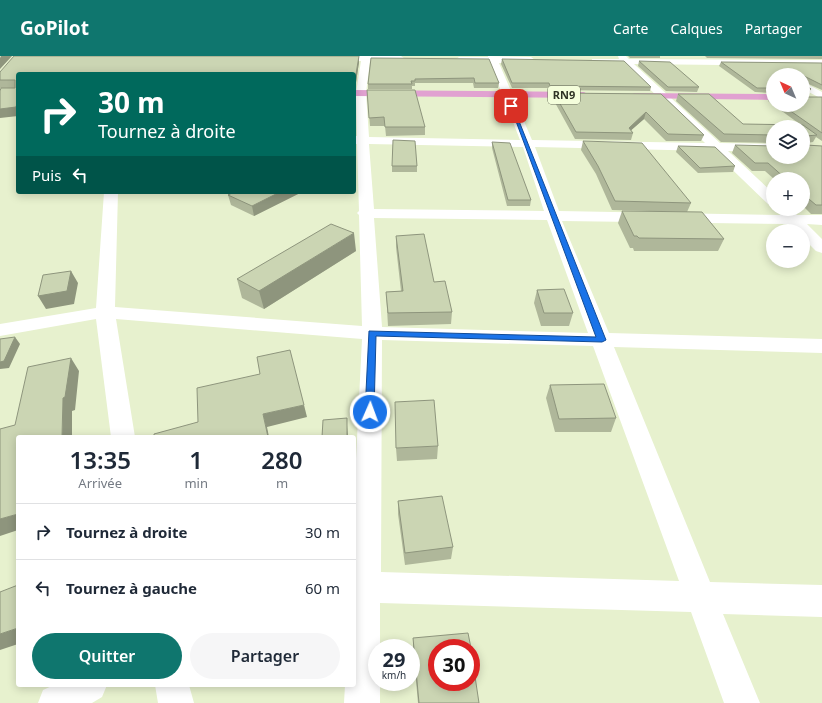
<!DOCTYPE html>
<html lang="fr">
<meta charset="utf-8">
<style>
body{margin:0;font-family:"Noto Sans",sans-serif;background:#f6f6f7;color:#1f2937;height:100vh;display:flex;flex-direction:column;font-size:15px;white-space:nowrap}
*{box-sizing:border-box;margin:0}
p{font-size:13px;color:#747a83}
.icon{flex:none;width:22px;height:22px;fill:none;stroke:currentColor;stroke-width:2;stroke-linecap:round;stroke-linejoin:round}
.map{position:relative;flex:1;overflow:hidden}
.drawer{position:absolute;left:16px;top:379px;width:340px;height:252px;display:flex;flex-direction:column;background:#fff;border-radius:4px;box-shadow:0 2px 10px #0003}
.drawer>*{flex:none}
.banner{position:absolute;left:16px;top:16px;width:340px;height:122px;border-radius:4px;box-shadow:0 2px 10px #0003;background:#00695c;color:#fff;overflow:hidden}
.needle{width:26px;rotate:316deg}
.fabs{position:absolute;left:766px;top:12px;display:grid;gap:8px}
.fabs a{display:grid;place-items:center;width:44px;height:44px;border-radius:50%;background:#fff;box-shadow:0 2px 10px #0003;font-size:20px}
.speed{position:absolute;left:368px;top:583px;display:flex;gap:8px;font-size:20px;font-weight:700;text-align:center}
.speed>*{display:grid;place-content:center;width:52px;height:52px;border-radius:50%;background:#fff;box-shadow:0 2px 10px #0003;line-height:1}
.speed small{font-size:10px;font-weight:400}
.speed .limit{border:6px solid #d22;background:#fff;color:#111}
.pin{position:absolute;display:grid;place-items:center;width:34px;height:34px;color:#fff;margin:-17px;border-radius:8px;box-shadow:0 2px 6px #0006}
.me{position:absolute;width:44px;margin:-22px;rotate:2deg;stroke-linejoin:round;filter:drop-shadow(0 0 3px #0008)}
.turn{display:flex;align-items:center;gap:14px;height:84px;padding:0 16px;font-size:18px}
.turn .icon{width:52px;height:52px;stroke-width:2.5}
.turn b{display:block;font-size:28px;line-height:34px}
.then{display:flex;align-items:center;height:38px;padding:0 16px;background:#0003;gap:8px;font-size:15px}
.eta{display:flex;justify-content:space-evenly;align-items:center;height:68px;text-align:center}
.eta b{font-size:24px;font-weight:600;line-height:28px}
.button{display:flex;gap:8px;margin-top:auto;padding:8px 16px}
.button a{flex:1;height:46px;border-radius:24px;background:#0f766e;color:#fff;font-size:16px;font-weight:600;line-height:46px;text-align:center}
.button a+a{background:#f6f6f7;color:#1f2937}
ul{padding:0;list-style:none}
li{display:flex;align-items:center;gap:12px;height:56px;padding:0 16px;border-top:1px solid #e0e1e3}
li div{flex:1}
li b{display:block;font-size:15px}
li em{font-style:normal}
header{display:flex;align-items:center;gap:24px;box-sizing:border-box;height:56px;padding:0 20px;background:#0f766e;color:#fff}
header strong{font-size:19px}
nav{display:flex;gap:22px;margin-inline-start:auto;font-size:14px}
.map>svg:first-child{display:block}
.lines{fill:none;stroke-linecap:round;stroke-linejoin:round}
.minor{fill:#fff;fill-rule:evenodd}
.primary{fill:#e1a1d1;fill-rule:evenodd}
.wall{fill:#afb79a}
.shaded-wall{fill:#8e957d}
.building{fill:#cbd5b3;stroke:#8e957d}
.route{fill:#1a73e8;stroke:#114b97}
.labels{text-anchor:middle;stroke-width:3;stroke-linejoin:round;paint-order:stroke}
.shield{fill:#f4fedb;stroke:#6a705c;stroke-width:1}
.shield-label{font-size:11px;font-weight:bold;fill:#2f3325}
</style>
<header>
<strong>GoPilot</strong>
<nav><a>Carte</a><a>Calques</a><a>Partager</a></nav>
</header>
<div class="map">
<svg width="822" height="647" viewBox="0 0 822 647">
<rect width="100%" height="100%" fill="#e7f1ce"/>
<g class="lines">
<path class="minor" d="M326,0H401L405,3L401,6L370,5L366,37L369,81L520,84L490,7H459L455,4L459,1H488V0L531,1L535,4L531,7H499L532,84L705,87L624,8H595L592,7V3H619L618,0H626L629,3L822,4V10L634,8L720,87L773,88V96L728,95L773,137V149L768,148L713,95L535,91L559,155L780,159L782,155C788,153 792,154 797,159H822V169L807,168L822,183V197L816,195L803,182V175H796L789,168L562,165L609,277L822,283V297L614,291L710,526L822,529V561L723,558L760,647H724L691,556L380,547V592H377V626H380V647H344L345,629H354V443L362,283L116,263L135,381H111L96,263L0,280V268L96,252L104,136H118L115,251L362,270L359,159L357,157L359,155L357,88H354V80H357L356,37L361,5H329L326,4ZM369,88L523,91L544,155L374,153ZM374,162L547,164L588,277L382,271ZM382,284L593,290L679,525L381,516Z
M803,26L822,36V43L803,33Z
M54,629H107L102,641L92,647H38L43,634Z
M155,629H189L194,647H158Z"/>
<path class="primary" d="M354,34L584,36L589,39L584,42L354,40Z
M634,37L773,38V44L630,42L629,40Z"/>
</g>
<path class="wall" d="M628,0H660V2H630Z
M705,0H822V3L707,2Z
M371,2L499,27L498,32H474L473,27H415V30H412V33H368V28Z
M502,3L651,31L650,35L550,34L548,32H512L501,8Z
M639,5L699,31L697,36L666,35L638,10Z
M359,6L355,33L18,18L15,32H0V16Z
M721,6L822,7V34L804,26V28L811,33L808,38H804V41H822V85L816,81L813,86L806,87V89L822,90V158H811L803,150V123H774L765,115H752L732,97L735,89L803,101L773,71V87L721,86L676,45L678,38L743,68L801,69L768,45L770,41L773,40V49H803L773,19V37L755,36L719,10Z
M354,33L355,70H354Z
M367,34L425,71V79L386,80L385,70H370Z
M554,37L661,38L704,79L701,85H666L644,63L631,74L633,77L631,84L575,83L553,43Z
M583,85L691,147L687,156L612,154L596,118L581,94Z
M492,86L531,144L530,150H507L492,92Z
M678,90L735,110L733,116L698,117L676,96Z
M392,110H417V116H392Z
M234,136H302L254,160L231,149L228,139Z
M622,155L724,183L718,195H634L633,192H630L618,167Z
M396,180L434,226L452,256L451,268L388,270L386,236L401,235L396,191Z
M356,195L264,253L242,242L237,223Z
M537,234L573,257L569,270H541L534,247Z
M550,329L616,362L611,376H555L546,342Z
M438,390L437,403L397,405L396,392Z
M398,445L453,491L451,503L405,509L398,458Z
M413,582L479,647H418L413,592Z"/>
<path class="shaded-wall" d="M1,0H12L0,13V2Z
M359,0V6L355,33H354V25Z
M18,44V60L0,62V53Z
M646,56L644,63L628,77L629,72Z
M280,136H302L254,160L252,150Z
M354,177L356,195L264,253L259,235Z
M71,215L78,227L74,248L46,253L38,240Z
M15,281L20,288L9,312L0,313V306Z
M71,302L79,315L75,354L72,355V381H62L63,342Z
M304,349L307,361L267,371L269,381H268L263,358Z
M347,362V369L348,381H347Z
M18,458V474L0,480V463Z
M18,572V588L0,594V578Z"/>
<path class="building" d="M14,0H359L355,24L354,25V18H18V44L16,51L0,53V35L1,32H15V24H0V16Z
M371,2L489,3L499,27H475L474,22L415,23V25H411L412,28H368Z
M502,3L624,5L651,31L550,30L549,27H512Z
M639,5L670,6L699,31H668Z
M721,6L822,7V29L804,20V28L811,33H804V41H822V77L782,49H803V19H773V32H757Z
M354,33L355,61H354Z
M367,34H415L425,71H385L384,61L369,62Z
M554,37L661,38L704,79L668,78L646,56L629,72L633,77L576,76Z
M678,38H709L743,68L803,69L817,79L806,80V89L822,90V149H816L803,138V123H786L768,107H755L735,89L773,90V101H803V71H773V79L724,78Z
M393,84L415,85L417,110H392Z
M583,85L642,87L691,147L615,145L598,110Z
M492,86L510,87L531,144H508Z
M678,90L715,91L735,110L700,112Z
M234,136H280L252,150L228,139Z
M622,155L702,156L724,183L639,182L637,180H634Z
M331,168L354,177L259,235L237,223Z
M424,178L434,226L445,225L452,256L388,257L386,236L403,235L396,180Z
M71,215L67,235L38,240L43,219Z
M564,233L573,257H544L537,234Z
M15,281L4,305L0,306V283Z
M290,294L304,349L263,358L268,381H154V378L198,366L197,332L260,318L257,301Z
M71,302L65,341L63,342L62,381H18V458L0,463V373L15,369L28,311Z
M604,328L616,362L559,363L550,329Z
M434,344L438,390L396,392L395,346Z
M347,362V381H322L323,364Z
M442,440L453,491L405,497L398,445Z
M18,529V572L0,578V536Z
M468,577L471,592H437V626H471V594L479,647H419L413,582Z"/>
<path class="route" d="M510,49L513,50L606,284L602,286L376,280L374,356L373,359H366L365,356L369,275L596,281Z"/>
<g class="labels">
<rect class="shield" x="548" y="30" width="32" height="18" rx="3"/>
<g class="shield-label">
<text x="564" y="43">RN9</text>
</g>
</g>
</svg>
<div class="fabs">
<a><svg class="needle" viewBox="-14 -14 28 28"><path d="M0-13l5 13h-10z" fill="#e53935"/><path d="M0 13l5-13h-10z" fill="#747a83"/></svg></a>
<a><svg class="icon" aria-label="layers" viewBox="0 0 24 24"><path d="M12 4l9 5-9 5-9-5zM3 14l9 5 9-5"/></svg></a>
<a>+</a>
<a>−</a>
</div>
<div class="speed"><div>29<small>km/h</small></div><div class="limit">30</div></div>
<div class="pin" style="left:511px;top:50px;background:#d93025"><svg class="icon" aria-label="arrive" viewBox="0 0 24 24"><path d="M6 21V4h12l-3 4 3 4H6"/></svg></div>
<svg class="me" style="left:370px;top:356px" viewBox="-20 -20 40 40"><circle r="17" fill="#1a73e8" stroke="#fff" stroke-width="3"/><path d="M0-11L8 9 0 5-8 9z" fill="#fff"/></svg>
<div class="banner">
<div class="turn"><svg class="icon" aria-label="right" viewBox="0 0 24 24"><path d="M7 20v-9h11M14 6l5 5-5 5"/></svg><div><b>30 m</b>Tournez à droite</div></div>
<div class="then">Puis<svg class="icon" aria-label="left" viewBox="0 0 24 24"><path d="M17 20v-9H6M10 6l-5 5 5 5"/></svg></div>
</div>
<section class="drawer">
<div class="eta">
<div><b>13:35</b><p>Arrivée</p></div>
<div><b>1</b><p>min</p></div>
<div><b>280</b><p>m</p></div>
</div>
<ul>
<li><svg class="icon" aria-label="right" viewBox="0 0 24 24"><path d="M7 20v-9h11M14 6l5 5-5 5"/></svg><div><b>Tournez à droite</b></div><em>30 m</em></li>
<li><svg class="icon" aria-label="left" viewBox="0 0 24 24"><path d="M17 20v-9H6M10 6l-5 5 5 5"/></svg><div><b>Tournez à gauche</b></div><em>60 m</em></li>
</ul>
<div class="button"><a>Quitter</a><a>Partager</a></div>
</section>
</div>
